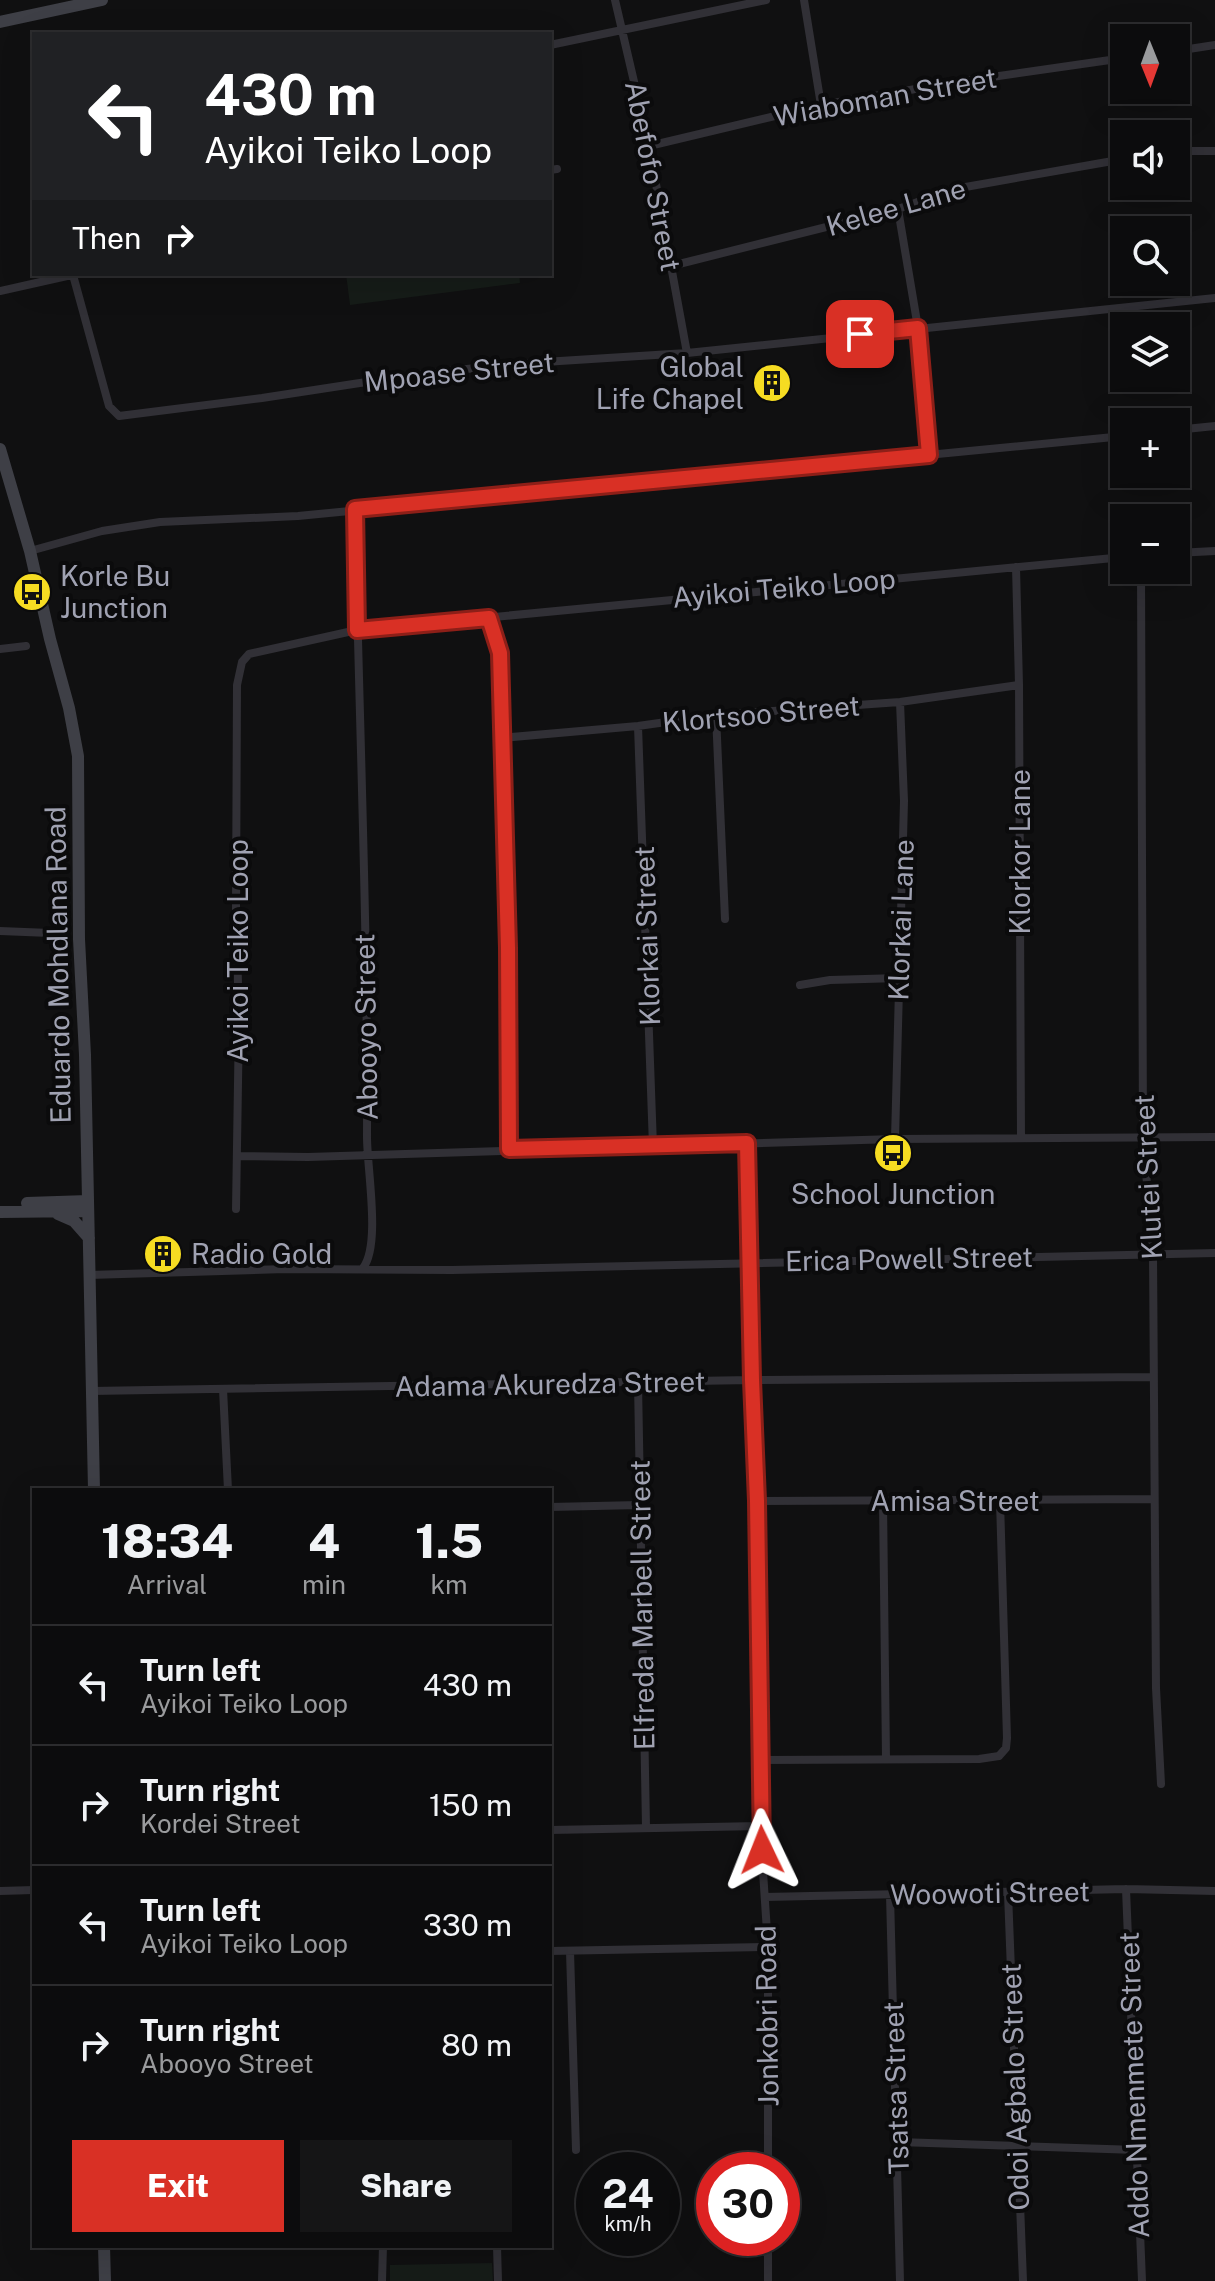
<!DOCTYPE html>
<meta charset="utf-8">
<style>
body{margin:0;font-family:"Public Sans",sans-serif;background:#151516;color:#f1f3f6;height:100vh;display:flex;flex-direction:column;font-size:30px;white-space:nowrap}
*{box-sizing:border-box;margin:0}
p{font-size:26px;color:#9a9b9d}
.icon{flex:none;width:44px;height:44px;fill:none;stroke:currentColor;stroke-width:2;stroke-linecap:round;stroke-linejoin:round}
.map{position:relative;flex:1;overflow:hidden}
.panel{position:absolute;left:32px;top:1488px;width:520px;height:760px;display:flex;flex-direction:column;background:#0c0c0d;border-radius:0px;box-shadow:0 8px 32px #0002,0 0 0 2px #2c2c2e}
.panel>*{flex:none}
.hud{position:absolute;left:32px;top:32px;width:520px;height:244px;border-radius:0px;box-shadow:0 8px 32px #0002,0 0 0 2px #2c2c2e;background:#202124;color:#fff;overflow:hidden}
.needle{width:52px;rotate:179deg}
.controls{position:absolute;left:1110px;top:24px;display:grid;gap:16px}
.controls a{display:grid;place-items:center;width:80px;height:80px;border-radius:0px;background:#0c0c0d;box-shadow:0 8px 32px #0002,0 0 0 2px #2c2c2e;font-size:40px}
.speed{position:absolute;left:576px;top:2152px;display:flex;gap:16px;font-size:40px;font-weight:700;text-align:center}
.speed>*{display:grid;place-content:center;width:104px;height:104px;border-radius:50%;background:#0c0c0d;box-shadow:0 8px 32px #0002,0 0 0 2px #2c2c2e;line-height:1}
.speed small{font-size:20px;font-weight:400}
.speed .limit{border:12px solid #d22;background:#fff;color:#111}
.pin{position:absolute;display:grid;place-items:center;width:68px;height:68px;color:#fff;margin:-34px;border-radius:16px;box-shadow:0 4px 12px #0006}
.me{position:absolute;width:88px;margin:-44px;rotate:358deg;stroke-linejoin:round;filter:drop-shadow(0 0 6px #0008)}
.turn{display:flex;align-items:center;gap:28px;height:168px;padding:0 40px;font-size:36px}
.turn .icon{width:104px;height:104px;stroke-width:2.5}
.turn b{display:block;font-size:56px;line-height:68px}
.then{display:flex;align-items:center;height:76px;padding:0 40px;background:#0003;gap:16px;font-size:30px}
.eta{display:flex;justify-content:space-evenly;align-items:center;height:136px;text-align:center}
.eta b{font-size:48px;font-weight:800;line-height:56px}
.action{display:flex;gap:16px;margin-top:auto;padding:16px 40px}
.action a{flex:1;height:92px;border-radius:0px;background:#d93025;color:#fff;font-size:32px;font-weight:800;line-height:92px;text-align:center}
.action a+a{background:#151516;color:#f1f3f6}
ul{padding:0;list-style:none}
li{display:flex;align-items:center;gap:24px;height:120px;padding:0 40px;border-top:2px solid #2c2c2e}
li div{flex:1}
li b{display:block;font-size:30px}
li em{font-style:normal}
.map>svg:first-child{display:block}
.green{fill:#161c18}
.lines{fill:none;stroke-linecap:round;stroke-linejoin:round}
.street{stroke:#313036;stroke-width:8}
.secondary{stroke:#3e3f46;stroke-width:12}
.route-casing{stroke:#8d1f18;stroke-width:20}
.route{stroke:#d93025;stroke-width:14}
.labels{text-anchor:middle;stroke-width:8;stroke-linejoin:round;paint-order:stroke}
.street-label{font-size:28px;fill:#a0a2b2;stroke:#0b0b0c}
.poi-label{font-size:28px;fill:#a0a2b2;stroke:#0b0b0c;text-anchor:start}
</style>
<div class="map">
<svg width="1215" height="2281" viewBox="0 0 1215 2281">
<rect width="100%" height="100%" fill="#101011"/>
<path class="green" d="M346,274H519L520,283L350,305Z
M492,2263L493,2281H390V2265Z"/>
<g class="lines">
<path class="street" d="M615,0L649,146L687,353
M804,0L821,105
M550,45L766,0
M1176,51L1215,45
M649,146L821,105L957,82L1124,58
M1176,151H1215
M550,170L557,169
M898,209L918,328L929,455
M671,266L898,209L954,189L1124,159
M73,275L109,406L119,416L262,398L412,375L512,364L687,353L1215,298
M0,291L76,274
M1176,430L1215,426
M355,509C359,719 368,928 367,1137C367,1169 381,1245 363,1268
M30,551L102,531L160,522L298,516L1124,436
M1176,553L1215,551
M1016,567L1019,685L1021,1138
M1141,570L1143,1137L1153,1254L1156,1688L1161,1784
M489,618L500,653L508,948L509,1149
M0,649L26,646
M716,715L725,919
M638,726L653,1146
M501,738L638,726L716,715L900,702L1019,685
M0,931L50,933
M800,985L830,980L899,978
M895,1139L904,801L900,702
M747,1143L752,1380L757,1501L760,1826L768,1947V2170
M239,1156L308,1157L895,1139L1215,1137
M236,1209L239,1020L236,909L237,685L242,662L249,654L357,630L1124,557
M89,1275L285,1269L452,1270L1215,1253
M638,1383L646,1827
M223,1389L228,1490
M91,1391L752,1380L1153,1377
M757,1501L1153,1499
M883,1501L886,1759
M550,1507L639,1505
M761,1760L979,1759L999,1756L1006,1748L1007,1738L1000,1501
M550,1830L760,1826
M1126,1889L1142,2281
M0,1891L34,1890
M1008,1893L1023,2281
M890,1895L900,2281
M765,1897L1126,1889L1215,1891
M550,1951L768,1947
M570,1951L576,2150
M899,2142L1137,2150
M497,2246L498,2281
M382,2281L383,2246
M768,2281V2238"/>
<path class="secondary" d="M0,22L102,0
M0,449L30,551L50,639L69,708L78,756L79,939L85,1055L94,1490
M27,1203L88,1201
M0,1212L88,1211
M58,1214L74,1221L89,1238
M104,2246L105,2281"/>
</g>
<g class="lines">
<defs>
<path id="route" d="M762,1850L757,1501L752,1380L747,1143L509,1149L508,948L500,653L489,618L357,630L355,509L929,455L918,328L860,334"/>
</defs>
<use href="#route" class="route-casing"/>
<use href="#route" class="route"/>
</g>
<defs>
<symbol id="building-disc" viewBox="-11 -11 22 22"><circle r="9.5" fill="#f6dc22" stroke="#0b0b0c"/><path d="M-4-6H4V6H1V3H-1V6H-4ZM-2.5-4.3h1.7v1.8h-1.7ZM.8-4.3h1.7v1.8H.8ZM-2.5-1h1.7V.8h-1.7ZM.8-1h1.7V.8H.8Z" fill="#111"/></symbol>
<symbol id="bus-disc" viewBox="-11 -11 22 22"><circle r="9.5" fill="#f6dc22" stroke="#0b0b0c"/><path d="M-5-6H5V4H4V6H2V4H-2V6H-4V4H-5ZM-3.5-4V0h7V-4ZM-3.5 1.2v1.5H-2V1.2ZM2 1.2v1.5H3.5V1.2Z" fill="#111"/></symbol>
</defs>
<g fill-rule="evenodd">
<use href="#building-disc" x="750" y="361" width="44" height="44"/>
<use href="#bus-disc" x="10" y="570" width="44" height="44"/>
<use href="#bus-disc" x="871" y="1131" width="44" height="44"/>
<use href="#building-disc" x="141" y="1232" width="44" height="44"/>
</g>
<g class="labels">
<g class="street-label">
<text transform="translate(885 97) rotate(-10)" y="10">Wiaboman Street</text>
<text transform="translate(653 176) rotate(79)" y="10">Abefofo Street</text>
<text transform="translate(896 207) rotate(-16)" y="10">Kelee Lane</text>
<text transform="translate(459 372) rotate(-6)" y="10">Mpoase Street</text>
<text transform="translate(784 588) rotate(-5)" y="10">Ayikoi Teiko Loop</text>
<text transform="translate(761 714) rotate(-5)" y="10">Klortsoo Street</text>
<text transform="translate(1020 852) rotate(-90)" y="10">Klorkor Lane</text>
<text transform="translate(901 920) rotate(-88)" y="10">Klorkai Lane</text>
<text transform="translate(647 936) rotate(-92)" y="10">Klorkai Street</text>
<text transform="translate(238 951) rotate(-90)" y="10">Ayikoi Teiko Loop</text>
<text transform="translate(58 965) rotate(-91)" y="10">Eduardo Mohdlana Road</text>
<text transform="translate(366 1027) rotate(-91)" y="10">Abooyo Street</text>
<text transform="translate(1148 1177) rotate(-93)" y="10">Klutei Street</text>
<text transform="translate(909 1259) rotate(-1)" y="10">Erica Powell Street</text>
<text transform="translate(550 1384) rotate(-1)" y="10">Adama Akuredza Street</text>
<text x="955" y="1511">Amisa Street</text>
<text transform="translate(642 1605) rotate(-91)" y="10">Elfreda Marbell Street</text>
<text transform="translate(990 1893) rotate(-1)" y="10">Woowoti Street</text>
<text transform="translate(767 2016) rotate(-91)" y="10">Jonkobri Road</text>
<text transform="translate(1134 2085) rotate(-92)" y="10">Addo Nmenmete Street</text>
<text transform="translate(1015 2087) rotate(-92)" y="10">Odoi Agbalo Street</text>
<text transform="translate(896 2088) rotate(-92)" y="10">Tsatsa Street</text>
</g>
<g class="poi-label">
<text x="744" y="377" text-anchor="end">Global<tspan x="744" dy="32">Life Chapel</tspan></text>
<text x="60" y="586">Korle Bu<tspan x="60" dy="32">Junction</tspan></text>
<text x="893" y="1204" text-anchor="middle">School Junction</text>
<text x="191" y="1264">Radio Gold</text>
</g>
</g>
</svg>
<div class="controls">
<a><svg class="needle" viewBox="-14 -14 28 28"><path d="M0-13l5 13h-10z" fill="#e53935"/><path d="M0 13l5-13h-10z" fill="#9a9b9d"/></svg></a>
<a><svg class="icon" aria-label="sound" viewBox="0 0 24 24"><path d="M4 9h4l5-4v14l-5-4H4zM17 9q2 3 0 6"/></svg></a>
<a><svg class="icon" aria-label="search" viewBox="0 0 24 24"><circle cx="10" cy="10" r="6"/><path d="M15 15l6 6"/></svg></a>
<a><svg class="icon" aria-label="layers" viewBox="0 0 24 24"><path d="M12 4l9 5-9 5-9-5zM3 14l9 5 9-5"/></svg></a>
<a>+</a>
<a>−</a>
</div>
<div class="speed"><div>24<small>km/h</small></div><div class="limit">30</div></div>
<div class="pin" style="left:860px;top:334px;background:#d93025"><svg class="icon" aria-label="arrive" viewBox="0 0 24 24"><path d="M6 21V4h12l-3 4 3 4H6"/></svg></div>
<svg class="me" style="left:762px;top:1850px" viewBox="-20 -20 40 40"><path d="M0-17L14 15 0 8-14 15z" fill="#d93025" stroke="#fff" stroke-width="4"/></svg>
<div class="hud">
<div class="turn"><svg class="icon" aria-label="left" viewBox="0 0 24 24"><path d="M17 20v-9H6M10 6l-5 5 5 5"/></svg><div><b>430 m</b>Ayikoi Teiko Loop</div></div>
<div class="then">Then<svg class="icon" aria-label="right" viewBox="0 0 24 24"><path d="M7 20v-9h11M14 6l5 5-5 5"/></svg></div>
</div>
<section class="panel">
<div class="eta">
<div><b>18:34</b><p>Arrival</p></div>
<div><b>4</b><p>min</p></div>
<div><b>1.5</b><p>km</p></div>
</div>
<ul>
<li><svg class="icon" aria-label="left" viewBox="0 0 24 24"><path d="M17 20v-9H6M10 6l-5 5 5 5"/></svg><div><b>Turn left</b><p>Ayikoi Teiko Loop</p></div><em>430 m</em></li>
<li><svg class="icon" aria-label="right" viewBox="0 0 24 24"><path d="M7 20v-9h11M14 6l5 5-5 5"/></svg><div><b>Turn right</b><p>Kordei Street</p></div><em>150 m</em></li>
<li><svg class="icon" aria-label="left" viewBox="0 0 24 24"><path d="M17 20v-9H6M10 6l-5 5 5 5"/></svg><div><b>Turn left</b><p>Ayikoi Teiko Loop</p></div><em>330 m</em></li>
<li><svg class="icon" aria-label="right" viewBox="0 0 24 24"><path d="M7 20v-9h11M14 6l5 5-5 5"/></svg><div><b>Turn right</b><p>Abooyo Street</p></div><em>80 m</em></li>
</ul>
<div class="action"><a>Exit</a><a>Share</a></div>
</section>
</div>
